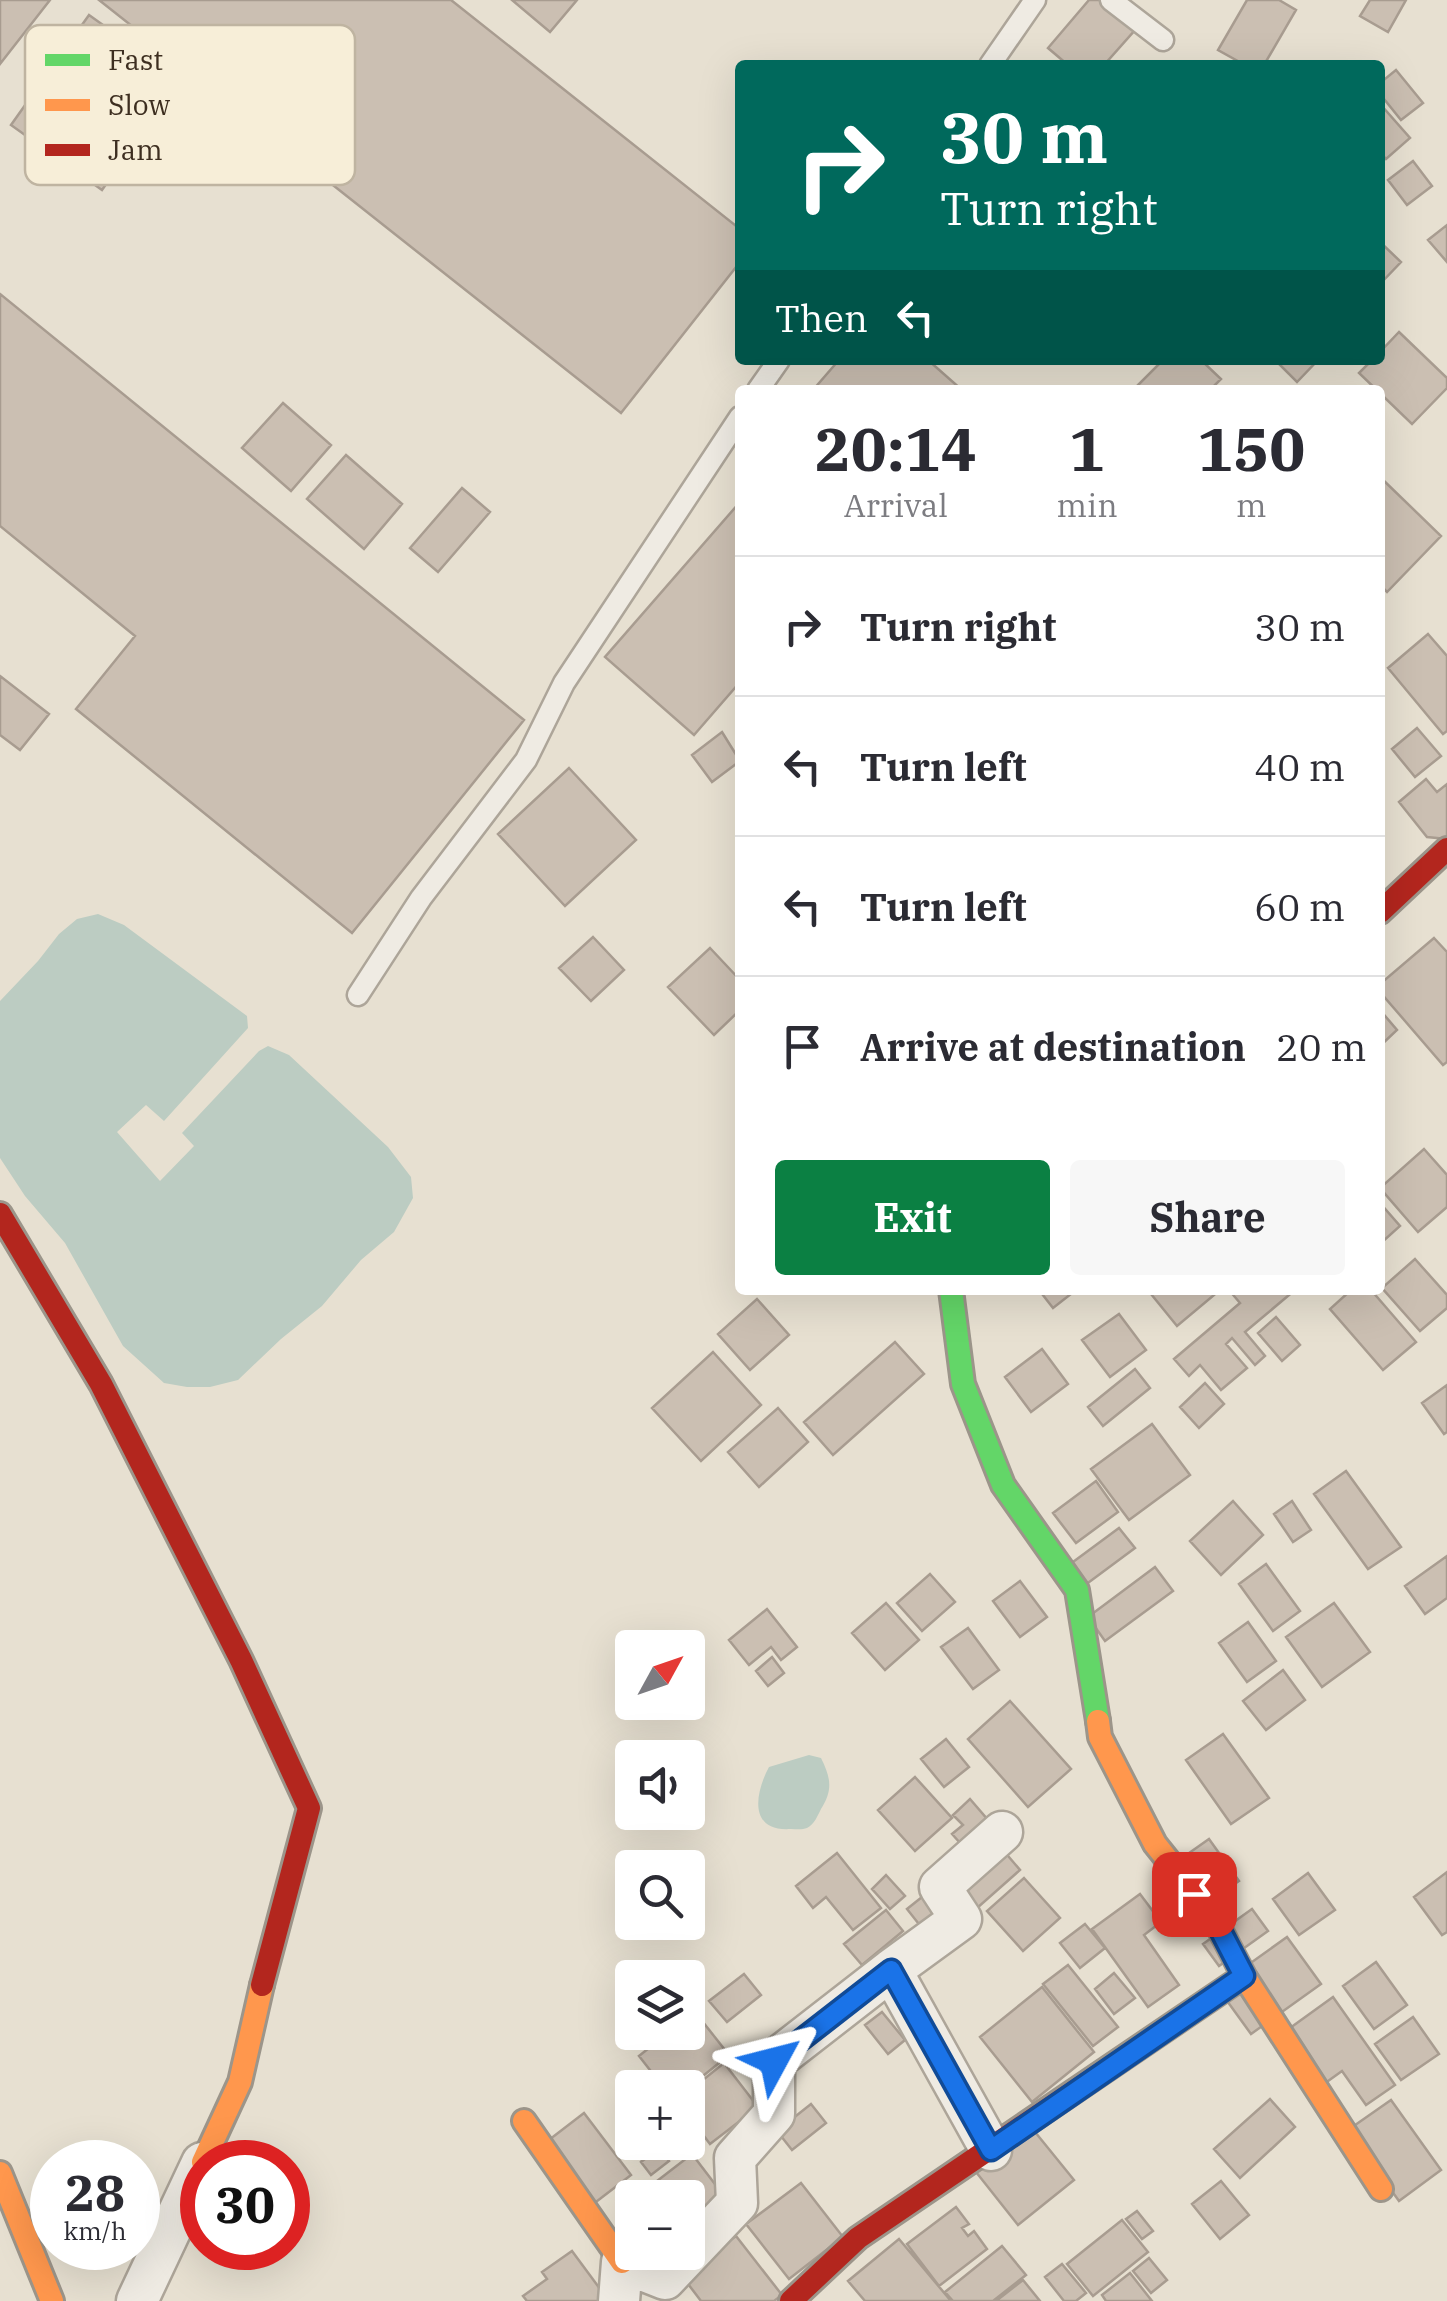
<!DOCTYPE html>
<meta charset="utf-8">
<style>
body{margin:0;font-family:"IBM Plex Serif",serif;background:#f7f7f7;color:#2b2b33;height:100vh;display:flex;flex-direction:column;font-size:38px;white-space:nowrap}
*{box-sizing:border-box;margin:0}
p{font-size:32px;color:#7c7c81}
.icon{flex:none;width:55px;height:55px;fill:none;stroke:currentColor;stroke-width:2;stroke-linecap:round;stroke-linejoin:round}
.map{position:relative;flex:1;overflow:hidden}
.panel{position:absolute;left:735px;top:385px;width:650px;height:910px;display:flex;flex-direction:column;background:#fff;border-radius:10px;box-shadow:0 10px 40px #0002}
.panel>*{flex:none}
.top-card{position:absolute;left:735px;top:60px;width:650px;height:305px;border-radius:10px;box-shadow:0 10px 40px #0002;background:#00695c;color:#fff;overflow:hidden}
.needle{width:65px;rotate:50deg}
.tools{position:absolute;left:615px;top:1630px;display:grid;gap:20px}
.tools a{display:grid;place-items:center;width:90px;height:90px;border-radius:10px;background:#fff;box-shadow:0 10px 40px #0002;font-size:50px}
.speed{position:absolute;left:30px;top:2140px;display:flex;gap:20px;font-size:50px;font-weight:700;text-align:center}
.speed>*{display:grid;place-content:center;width:130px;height:130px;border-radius:50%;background:#fff;box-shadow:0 10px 40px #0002;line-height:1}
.speed small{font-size:25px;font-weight:400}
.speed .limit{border:15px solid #d22;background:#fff;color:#111}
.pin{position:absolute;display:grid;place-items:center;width:85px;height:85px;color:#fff;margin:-42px;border-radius:20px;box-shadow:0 5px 15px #0006}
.me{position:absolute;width:110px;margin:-55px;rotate:52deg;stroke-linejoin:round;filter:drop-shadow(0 0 8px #0008)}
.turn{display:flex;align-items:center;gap:35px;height:210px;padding:0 40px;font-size:45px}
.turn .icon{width:130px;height:130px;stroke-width:2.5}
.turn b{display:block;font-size:70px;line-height:85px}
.then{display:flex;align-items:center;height:95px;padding:0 40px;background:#0003;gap:20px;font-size:38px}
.eta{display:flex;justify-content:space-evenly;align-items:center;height:170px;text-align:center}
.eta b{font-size:60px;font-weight:800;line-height:70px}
.primary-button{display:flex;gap:20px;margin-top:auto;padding:20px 40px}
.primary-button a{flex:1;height:115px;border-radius:10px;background:#0b8043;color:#fff;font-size:40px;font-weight:800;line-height:115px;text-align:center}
.primary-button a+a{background:#f7f7f7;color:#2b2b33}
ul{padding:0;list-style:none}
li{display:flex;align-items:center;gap:30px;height:140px;padding:0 40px;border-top:2px solid #e1e1e2}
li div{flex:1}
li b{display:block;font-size:38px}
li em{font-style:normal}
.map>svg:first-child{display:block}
.water{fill:#bcccc2}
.building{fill:#cbbfb2;stroke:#a89c90;stroke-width:2.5}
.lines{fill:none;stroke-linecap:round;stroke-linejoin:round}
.lane-casing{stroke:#ada599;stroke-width:25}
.street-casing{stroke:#ada599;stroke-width:45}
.fast-casing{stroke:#9c958a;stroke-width:28}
.slow-casing{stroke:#9c958a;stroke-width:28}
.jam-casing{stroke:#9c958a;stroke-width:28}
.lane{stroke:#efebe3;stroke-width:20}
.street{stroke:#efebe3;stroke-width:40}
.fast{stroke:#63d668;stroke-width:22}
.slow{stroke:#ff974d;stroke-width:22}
.jam{stroke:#b3261e;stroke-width:22}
.route-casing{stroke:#114b97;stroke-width:25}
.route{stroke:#1a73e8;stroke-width:18}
.key{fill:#f7eed8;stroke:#bfb4a1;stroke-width:2.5}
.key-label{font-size:28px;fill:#3d2e20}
</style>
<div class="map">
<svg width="1447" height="2301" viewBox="0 0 1447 2301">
<rect width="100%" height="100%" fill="#e7e0d1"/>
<path class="water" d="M98,914L124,925L247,1016L248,1028L164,1121L146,1105L117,1132L160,1181L194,1146L182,1133L259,1051L268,1046L289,1055L388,1147L411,1177L413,1198L394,1232L361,1260L322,1306L281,1339L238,1380L210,1387H187L164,1383L123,1346L65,1243L25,1196L0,1158V1001L38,961L59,934L77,919Z
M809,1755L821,1758C831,1778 833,1790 821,1809C818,1815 814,1825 807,1828C802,1830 796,1829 791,1829C748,1832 755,1793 769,1767Z"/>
<path class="building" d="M0,0H50L0,64Z
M99,0H451L740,229V262L621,413Z
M512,0H577L550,32Z
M1089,0H1101L1135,30L1104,65H1068L1048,48Z
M1247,0H1279L1296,10L1264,65H1245L1218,50Z
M1370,0H1406L1388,32L1360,16Z
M89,15L180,80L102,190L11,125Z
M1396,70L1423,103L1401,120L1380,94V83Z
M1381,105L1410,138L1386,159L1380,152Z
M1413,161L1432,186L1407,205L1388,180Z
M1447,225V262L1428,240Z
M1380,242L1401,262L1380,284Z
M0,294L524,720L352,933L76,709L135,636L0,526Z
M1399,332L1447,378V388L1412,424L1359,373L1372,360H1380V352Z
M839,360H928L962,390H813Z
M1163,360H1201L1221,379L1210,390H1133Z
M1275,360H1318L1297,382Z
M283,403L331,445L291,491L242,448Z
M346,455L402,504L364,549L307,499Z
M1380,477L1441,536L1387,592L1380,585Z
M462,488L490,512L438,572L410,548Z
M740,502V682L694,735L605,657Z
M1428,634L1447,656V731L1443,734L1388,668Z
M0,676L49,714L20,750L0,735Z
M1417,728L1441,756L1415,777L1392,749Z
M722,732L740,761L712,782L692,755Z
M569,768L636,840L565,906L498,834Z
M1426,779L1437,792L1447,784V839L1427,837L1399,802Z
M593,937L624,970L591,1001L559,968Z
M1434,938L1447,952V1062L1443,1065L1380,992V984Z
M710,948L740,980V1010L714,1035L668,987Z
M1380,1010L1397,1030L1380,1046Z
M1424,1149L1447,1175V1207L1418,1232L1380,1188Z
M1380,1203L1400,1226L1380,1244Z
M1415,1259L1447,1295V1308L1420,1331L1382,1288Z
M1039,1290H1076L1053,1308Z
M1156,1290H1220L1177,1326L1151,1294Z
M1229,1290H1295L1245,1332L1265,1356L1255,1365L1232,1338L1226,1344L1247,1368L1221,1390L1200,1365L1189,1376L1174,1359L1240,1303Z
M1351,1290H1371L1416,1342L1383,1370L1330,1309Z
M757,1299L789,1335L750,1370L718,1334Z
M1119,1314L1146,1350L1110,1377L1082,1340Z
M1276,1317L1300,1345L1282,1361L1258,1333Z
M895,1342L924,1374L833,1455L804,1422Z
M1042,1349L1068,1384L1031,1412L1005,1377Z
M713,1352L761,1405L701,1461L652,1408Z
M1135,1369L1150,1388L1103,1426L1088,1407Z
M1205,1383L1224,1404L1199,1428L1180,1407Z
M1447,1385V1432L1444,1434L1422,1403Z
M778,1408L808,1442L759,1487L728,1452Z
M1152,1424L1190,1475L1129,1520L1091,1469Z
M1346,1471L1401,1547L1368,1569L1314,1494Z
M1096,1481L1118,1512L1076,1543L1053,1513Z
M1233,1501L1263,1535L1221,1575L1190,1541Z
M1292,1501L1311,1530L1293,1542L1274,1514Z
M1119,1528L1135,1548L1069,1597L1054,1576Z
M1447,1556V1598L1425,1614L1405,1586Z
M1266,1564L1300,1611L1273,1631L1239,1584Z
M1155,1567L1173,1591L1105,1641L1088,1617Z
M930,1574L955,1602L922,1631L897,1603Z
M1020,1581L1047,1617L1020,1637L993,1601Z
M886,1603L919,1640L885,1670L852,1633Z
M1334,1603L1370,1652L1322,1687L1286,1637Z
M767,1609L797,1647L781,1660L771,1647L749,1665L729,1640Z
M1248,1622L1276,1661L1247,1682L1219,1643Z
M968,1628L999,1670L973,1689L941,1647Z
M772,1657L784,1673L768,1686L756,1671Z
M1283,1670L1305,1700L1266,1730L1243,1701Z
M1010,1701L1071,1769L1028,1807L968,1739Z
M1223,1734L1269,1798L1231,1824L1186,1760Z
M946,1739L969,1767L944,1787L921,1759Z
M915,1777L952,1818L915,1851L878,1810Z
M970,1799L988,1820L961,1844L952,1834L963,1825L953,1815Z
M1209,1839L1239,1881L1185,1919L1155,1877Z
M1003,1850L1020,1870L976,1909L959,1889Z
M837,1853L881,1908L853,1930L826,1897L813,1908L796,1886Z
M1447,1872V1932L1442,1935L1414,1897Z
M1308,1873L1335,1910L1299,1935L1273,1899Z
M886,1875L905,1896L890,1909L872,1889Z
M1024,1878L1060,1918L1023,1951L987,1911Z
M927,1893L942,1911L922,1928L907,1909Z
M1140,1894L1161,1922L1144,1935L1179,1985L1148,2007L1092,1929Z
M1252,1909L1268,1931L1219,1966L1203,1944Z
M886,1910L903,1931L862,1965L844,1944Z
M1085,1924L1105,1948L1080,1968L1060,1943Z
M1287,1937L1321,1984L1251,2034L1217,1987Z
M1376,1962L1407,2005L1374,2029L1343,1986Z
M1068,1965L1118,2027L1093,2046L1043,1984Z
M1114,1973L1135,1998L1114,2014L1095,1989Z
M744,1974L761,1995L727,2022L709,2001Z
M1042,1987L1094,2052L1032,2102L980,2037Z
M1333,1997L1395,2085L1366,2105L1342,2071L1310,2094L1272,2041Z
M695,2012L729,2055L688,2088H664L639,2056L669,2032H688V2017Z
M882,2012L905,2040L888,2054L865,2025Z
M1413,2017L1439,2054L1401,2080L1375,2044Z
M724,2063L758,2107L710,2144L688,2115V2092Z
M1270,2099L1295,2127L1240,2178L1214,2149Z
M1391,2100L1441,2170L1399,2201L1348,2130Z
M811,2104L826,2123L792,2150L777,2131Z
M584,2113L631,2175L579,2215L532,2153Z
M632,2124V2142L659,2145L641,2159L621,2133Z
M1031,2127L1074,2180L1018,2225L976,2172Z
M659,2148L669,2161L651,2175L641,2162Z
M692,2154L737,2213L688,2251V2198H635Z
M1221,2181L1249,2215L1220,2239L1192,2204Z
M801,2183L843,2237L789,2279L746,2224Z
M956,2207L969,2224L962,2228L968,2236L974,2231L987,2249L939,2286L907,2244Z
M1137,2211L1153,2231L1142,2239L1126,2219Z
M1122,2220L1148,2252L1093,2296L1067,2264Z
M736,2236L782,2295L774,2301H701L682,2276Z
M899,2239L951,2301H865L848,2281Z
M1002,2246L1026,2275L993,2301H953L945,2292Z
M572,2251L606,2297L600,2301H527L523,2296L547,2279L542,2272Z
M1149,2258L1167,2280L1151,2293L1133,2271Z
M1062,2264L1086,2293L1076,2301H1064L1045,2277Z
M1130,2273L1152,2301H1106L1102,2295Z
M1023,2280L1040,2301H996Z"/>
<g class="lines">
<defs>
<path id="lane" d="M1111,0L1163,40
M990,65L1035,0
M758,390L779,360
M358,995L421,898L526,760L564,683L740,417"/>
<path id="street" d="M991,2150L891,1970L961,1919L940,1887L1002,1832
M137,2301L202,2163
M619,2301L622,2262L665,2279L737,2203L735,2158L774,2114V2061L891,1970"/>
<path id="fast" d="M951,1290L963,1384L1003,1485L1077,1590L1098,1721"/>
<path id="slow" d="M1098,1721L1100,1737L1155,1844L1214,1918L1244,1976L1381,2189
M524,2121L622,2262
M203,2162L240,2082L262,1985
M0,2173L52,2301"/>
<path id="jam" d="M1380,912L1447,849
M0,1214L101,1384L241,1660L309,1808L262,1985
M791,2301L858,2238L1244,1976"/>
</defs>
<use href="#lane" class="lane-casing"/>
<use href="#street" class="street-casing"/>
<use href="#fast" class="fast-casing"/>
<use href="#slow" class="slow-casing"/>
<use href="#jam" class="jam-casing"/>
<use href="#lane" class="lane"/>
<use href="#street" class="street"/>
<use href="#fast" class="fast"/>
<use href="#slow" class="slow"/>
<use href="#jam" class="jam"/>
</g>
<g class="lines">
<defs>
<path id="route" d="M774,2061L891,1970L991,2150L1244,1976L1214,1918L1194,1894"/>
</defs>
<use href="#route" class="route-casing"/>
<use href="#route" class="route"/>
</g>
<rect x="25" y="25" width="330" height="160" rx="15" class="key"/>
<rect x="45" y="54" width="45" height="12" fill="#63d668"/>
<rect x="45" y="99" width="45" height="12" fill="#ff974d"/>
<rect x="45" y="144" width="45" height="12" fill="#b3261e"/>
<g class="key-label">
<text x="108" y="70">Fast</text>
<text x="108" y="115">Slow</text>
<text x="108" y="160">Jam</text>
</g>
</svg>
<div class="tools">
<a><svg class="needle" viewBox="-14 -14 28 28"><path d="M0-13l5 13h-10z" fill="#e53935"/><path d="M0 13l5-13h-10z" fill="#7c7c81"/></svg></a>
<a><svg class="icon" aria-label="sound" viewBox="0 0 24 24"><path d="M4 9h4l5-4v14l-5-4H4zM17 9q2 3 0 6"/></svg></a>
<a><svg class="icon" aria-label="search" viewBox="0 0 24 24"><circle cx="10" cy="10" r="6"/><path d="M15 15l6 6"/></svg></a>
<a><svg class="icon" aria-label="layers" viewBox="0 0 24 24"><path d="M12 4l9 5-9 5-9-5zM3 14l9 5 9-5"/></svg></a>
<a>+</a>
<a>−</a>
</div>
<div class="speed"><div>28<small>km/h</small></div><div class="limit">30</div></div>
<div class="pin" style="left:1194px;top:1894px;background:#d93025"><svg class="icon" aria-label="arrive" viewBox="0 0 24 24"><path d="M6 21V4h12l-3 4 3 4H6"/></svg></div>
<svg class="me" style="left:774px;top:2061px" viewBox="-20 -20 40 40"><path d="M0-17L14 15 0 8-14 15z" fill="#1a73e8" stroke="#fff" stroke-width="4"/></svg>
<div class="top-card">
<div class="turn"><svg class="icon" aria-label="right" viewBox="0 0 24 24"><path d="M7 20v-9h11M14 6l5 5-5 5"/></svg><div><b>30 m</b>Turn right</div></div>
<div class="then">Then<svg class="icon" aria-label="left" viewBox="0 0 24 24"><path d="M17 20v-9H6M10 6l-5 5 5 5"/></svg></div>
</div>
<section class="panel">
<div class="eta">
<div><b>20:14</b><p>Arrival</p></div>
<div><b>1</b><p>min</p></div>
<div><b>150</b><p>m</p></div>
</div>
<ul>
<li><svg class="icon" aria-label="right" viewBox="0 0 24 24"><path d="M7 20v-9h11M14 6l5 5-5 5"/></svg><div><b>Turn right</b></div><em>30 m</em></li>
<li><svg class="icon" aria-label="left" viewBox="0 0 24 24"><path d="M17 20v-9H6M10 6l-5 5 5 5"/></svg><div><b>Turn left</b></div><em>40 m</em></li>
<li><svg class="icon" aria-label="left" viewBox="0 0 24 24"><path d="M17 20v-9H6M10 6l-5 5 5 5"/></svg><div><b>Turn left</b></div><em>60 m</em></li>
<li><svg class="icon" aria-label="arrive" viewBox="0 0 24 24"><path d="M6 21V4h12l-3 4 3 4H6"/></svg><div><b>Arrive at destination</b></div><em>20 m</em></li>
</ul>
<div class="primary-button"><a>Exit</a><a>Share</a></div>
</section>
</div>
